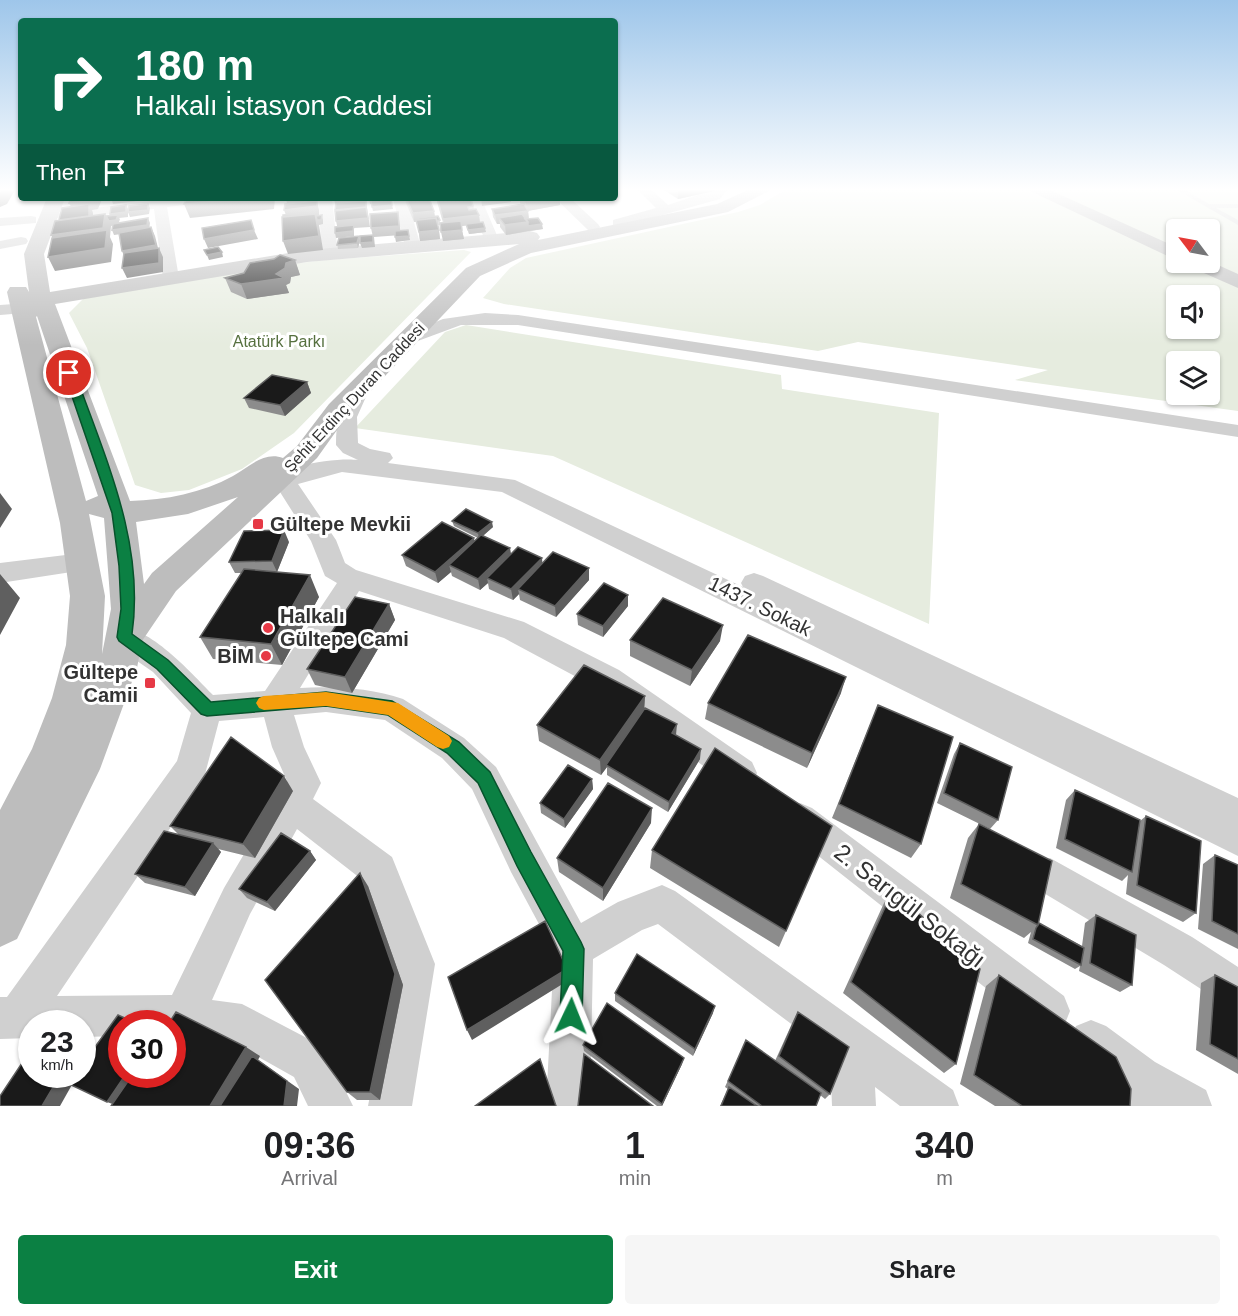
<!DOCTYPE html>
<meta charset="utf-8">
<style>
body{margin:0;font-family:Helvetica,sans-serif;background:#f6f6f6;color:#202124;height:100vh;display:flex;flex-direction:column;font-size:22px;white-space:nowrap}
*{box-sizing:border-box;margin:0}
p{font-size:20px;color:#757577}
.icon{flex:none;width:33px;height:33px;fill:none;stroke:currentColor;stroke-width:2;stroke-linecap:round;stroke-linejoin:round}
.map{position:relative;height:1106px;overflow:hidden}
.drawer{display:flex;flex-direction:column;background:#fff;flex:1}
.drawer>*{flex:none}
.top-card{position:absolute;left:18px;top:18px;width:600px;height:183px;border-radius:6px;box-shadow:0 2px 4px #0004;background:#0b6e4f;color:#fff;overflow:hidden}
.needle{width:39px;rotate:302deg}
.fabs{position:absolute;left:1166px;top:219px;display:grid;gap:12px}
.fabs a{display:grid;place-items:center;width:54px;height:54px;border-radius:6px;background:#fff;box-shadow:0 2px 4px #0004;font-size:30px}
.speed{position:absolute;left:18px;top:1010px;display:flex;gap:12px;font-size:30px;font-weight:700;text-align:center}
.speed>*{display:grid;place-content:center;width:78px;height:78px;border-radius:50%;background:#fff;box-shadow:0 2px 4px #0004;line-height:1}
.speed small{font-size:15px;font-weight:400}
.speed .limit{border:9px solid #d22;background:#fff;color:#111}
.pin{position:absolute;display:grid;place-items:center;width:51px;height:51px;color:#fff;margin:-26px;border:3px solid #fff;border-radius:50%;box-shadow:0 2px 6px #0007}
.me{position:absolute;width:66px;margin:-33px;rotate:2deg;stroke-linejoin:round;filter:drop-shadow(0 0 4px #0008)}
.turn{display:flex;align-items:center;gap:21px;height:126px;padding:0 18px;font-size:27px}
.turn .icon{width:78px;height:78px;stroke-width:2.5}
.turn b{display:block;font-size:42px;line-height:51px}
.then{display:flex;align-items:center;height:57px;padding:0 18px;background:#0003;gap:12px;font-size:22px}
.eta{display:flex;justify-content:space-evenly;align-items:center;height:102px;text-align:center}
.eta b{font-size:36px;font-weight:600;line-height:42px}
.cta{display:flex;gap:12px;margin-top:auto;padding:12px 18px}
.cta a{flex:1;height:69px;border-radius:6px;background:#0b8043;color:#fff;font-size:24px;font-weight:600;line-height:69px;text-align:center}
.cta a+a{background:#f6f6f6;color:#202124}
.map>svg:first-child{display:block}
.green{fill:#e6ecdf;fill-rule:evenodd}
.lines{fill:none;stroke-linecap:round;stroke-linejoin:round}
.lane{fill:#d0d0d0;fill-rule:evenodd}
.street{fill:#d0d0d0;fill-rule:evenodd}
.secondary{fill:#bdbdbd;fill-rule:evenodd}
.wall{fill:#8c8c8c}
.shaded-wall{fill:#5f5f5f}
.building{fill:#1a1a1a;stroke:#5f5f5f;stroke-width:1.5}
.route{fill:#0b8043;stroke:#07532c;stroke-width:1.5}
.slow{fill:#f59e0b}
.poi-dot{fill:#e63946;stroke:#fff;stroke-width:2}
.labels{text-anchor:middle;stroke-width:6;stroke-linejoin:round;paint-order:stroke}
.far-park-label{font-size:16px;fill:#56703f;stroke:#fff}
.far-street-label{font-size:16px;fill:#333;stroke:#fff}
.poi-label{font-size:20px;font-weight:bold;fill:#333;stroke:#fff;text-anchor:start}
.street-label{font-size:20px;fill:#333;stroke:#fff}
.near-street-label{font-size:24px;fill:#333;stroke:#fff}
</style>
<div class="map">
<svg width="1238" height="1106" viewBox="0 0 1238 1106">
<rect width="100%" height="100%" fill="#fff"/>
<path class="green" d="M785,190H1238V411L1015,380L1048,370L858,342L818,351L504,304L483,298L510,268L526,258L738,212L760,205ZM1176,230H1209V262H1176ZM1176,296H1209V328H1176ZM1176,362H1209V394H1176Z
M464,250L471,252L294,433L242,469L189,490L161,493L135,485L87,348L69,313L86,296L246,269L326,260Z
M466,325L781,375L782,389L939,413L929,624L553,456L355,428L445,332Z"/>
<g class="lines">
<path class="lane" d="M1177,190H1185L1209,204H1238V208H1216L1238,220V225Z"/>
<path class="street" d="M638,190H652L668,205L713,190H727L720,199L623,226H613V220L656,208Z
M176,198H216L209,202L167,207L179,278L171,283L163,278L154,209L61,220L54,216L61,212Z
M318,198H332L338,254L330,259L322,254Z
M393,198H407L421,247L418,250H408L405,247Z
M467,198H481L499,240L497,243H487L485,240Z
M555,198H570L598,224L600,227L598,230H588Z
M31,216L36,217V223L0,226V218Z
M21,237L26,238L28,241L26,244L0,249V241Z
M14,304L31,310L34,314L25,319L12,314L0,315V305Z
M485,313L518,315L1238,425V437L518,325H461L407,345L398,340L401,336L443,319Z
M359,384L366,386L369,390L357,417L358,443L370,449L390,453L393,458L388,463L515,480L743,587L741,583L745,576L754,573L763,576L1238,798V856L502,492L342,472L298,484L336,540L345,563L356,570L524,622L619,670L752,762L757,773L752,784L740,788L728,784L597,688L504,638L359,591L300,688C333,686 371,688 403,699L464,738L496,767L581,923L618,902L662,885L675,891L953,1090L959,1106H900L875,1087L876,1106H832L830,1053L658,924L642,930L593,959L590,1106H546L554,952L511,872L472,789L442,758L385,720L326,712L294,715L304,747L321,783L313,799L392,857L435,964L412,1106H368L395,964L365,882L297,829L250,914L212,1000L242,1004L324,1047L353,1106H308L294,1077L237,1045L172,1037V1023H122V1036L82,1037V1023H32V1038L0,1039V997H7L177,761L191,713L153,672L114,645L110,637L114,629C144,619 193,675 213,695L265,691L337,583L325,576L311,541L280,492L271,494L263,492L259,487C272,467 335,457 358,460L343,453L336,445C336,423 339,405 352,386ZM264,717L272,747L287,781L224,888L172,995L57,996L204,778L219,721Z
M82,553L91,555L95,562L91,569L0,583V563Z
M800,803L812,808L1064,996L1070,1011L1064,1026L1049,1032L1034,1026L788,832L783,820L788,808Z
M1050,858L1192,937L1238,967V1010L1224,1004L1164,965L1037,889L1032,876L1037,863Z
M1091,1020L1106,1026L1155,1062L1206,1090L1212,1106H1115L1117,1087L1076,1056L1070,1041L1076,1026Z"/>
<path class="secondary" d="M748,190H771L728,212L531,253L480,276L347,416L317,458L176,591L142,641L137,668L100,769L17,939L0,947V810L32,749L52,698L66,645L70,596L60,523L7,292L10,287H26L29,292L24,254L47,198H65L44,254L50,292L307,250L530,231L537,233L540,237L538,240L717,204ZM519,244L466,268L329,404L297,446L283,458C264,451 249,467 233,476C202,493 166,500 130,501L55,304L307,262ZM37,316L98,496L86,501L36,317ZM238,497L152,573L144,584L136,522L188,514ZM89,514L104,518L111,609L102,654L105,596Z
M1028,190H1050L1176,247V260Z
M1209,261L1238,274V288L1188,266L1185,262Z"/>
</g>
<path class="wall" d="M664,190H714V191L678,199Z
M404,198H429L434,211L435,216L440,220V225H438L440,239L420,241L417,222H414Z
M436,198H471L474,209L479,215L480,223L486,232L469,234L466,225L461,226L464,239L443,241V223Z
M518,198H560V205L528,211L529,219L543,229L506,235L500,227V224H497L493,217L492,209L522,205L520,203V200Z
M360,240L358,248L338,249L337,245Z
M274,259L295,260L300,275L291,277L290,283L286,285L289,293L247,299L231,292L225,278L244,273Z
M307,382L311,393L285,416L249,408L244,398Z
M452,521L493,527L483,536L511,554L589,580L556,617L520,600L519,594L513,600L489,589L488,583L480,590L452,576L451,572L438,583L406,566L402,555L474,541L478,538L454,526Z
M289,542L277,572L319,597L282,665L213,659L200,637L242,573H235L229,562Z
M389,604L395,620L352,693L315,685L307,669Z
M628,606L603,637L578,625L577,614Z
M630,640L720,641L690,686L630,656Z
M841,693L807,768L705,719L708,703Z
M645,696L644,710L676,735L700,759L668,812L607,775V767L601,775L539,741L537,725Z
M878,705L921,844L911,858L832,818Z
M960,743L998,820L990,829L937,803L954,754Z
M592,779L593,789L565,828L541,813L540,803Z
M1075,790L1140,821L1146,816L1196,913L1183,922L1126,894L1128,875L1122,881L1056,848L1066,800Z
M293,791L255,858L218,849L221,852L195,896L145,883L135,874L178,834L170,826Z
M651,823L603,901L559,872L557,858Z
M979,824L1039,923L1082,946L1085,923L1096,915L1132,985L1120,992L1079,971L1080,966L1075,969L1028,943L1031,932L1024,938L950,898L968,838Z
M652,850L786,931L779,947L650,868Z
M310,851L316,860L275,911L247,898L239,889Z
M1215,855L1238,865V949L1198,929L1203,864Z
M368,886L403,985L380,1100H357L347,1092Z
M893,890L956,1064L944,1073L843,993L884,903Z
M999,975L1130,1106H995L960,1084L986,986Z
M1215,975L1238,987V1074L1196,1050L1201,983Z
M615,993L713,1013L693,1056L615,1001Z
M798,1012L830,1094L825,1099L820,1095L816,1106H720L728,1089L725,1087L746,1040L775,1061L794,1019Z
M583,1045L682,1064L662,1106H657L584,1051Z"/>
<path class="shaded-wall" d="M1,190H15L7,204L0,207V192Z
M714,190V191L678,199V191Z
M95,198H101L102,199L98,209L92,210L93,213V227L63,232L74,212L69,203Z
M111,198H161L113,204Z
M251,198H275L274,209L190,218L184,204Z
M286,198H317V201L287,203Z
M341,198H365L366,204L336,207L334,199Z
M369,198H390V202L370,204Z
M481,198H511V202L482,206Z
M551,198H560V205L527,211L526,202Z
M317,201L319,210V215H322L323,220V224L319,225L323,250L288,254L283,241L287,218L284,210Z
M366,201L370,227L354,228V236L336,238L335,233L338,230L336,221V215Z
M148,204L150,208L149,214L130,217L128,212Z
M126,205L128,209V217L119,218L120,219L118,225L111,226L110,237L113,244L111,262L55,271L48,257L58,249L51,235L105,214L109,221L112,219L110,214Z
M392,205L393,209L373,211L372,207Z
M434,211L435,220L414,222L413,213Z
M528,211L529,220L499,218L500,224H497L495,215Z
M398,212L401,235L374,237L375,247L362,248L360,243L373,237L371,228Z
M479,215L480,224L445,228L443,219Z
M148,218L150,223L149,230L114,235L112,230Z
M528,222V231L506,235L505,225Z
M542,224L543,229L528,231V226Z
M151,227L155,236L159,252V248L163,257V272L127,278L122,268L126,261L122,251Z
M485,228L486,232L469,234L468,230Z
M254,230L258,239L208,248L204,239Z
M408,230L410,240L396,242L395,237Z
M439,230L440,239L420,241L419,232Z
M462,230L464,239L443,241L441,232Z
M359,236L360,240L358,248L357,243Z
M222,252L223,257L209,260L207,255Z
M295,260L300,275L291,277L290,283L286,285L289,293L247,299L241,284L276,274L286,263Z
M307,382L311,393L285,416L280,405Z
M0,493L12,509L0,528Z
M492,522L493,527L479,539L478,533Z
M284,530L289,542L277,572L272,561Z
M474,538L476,549L449,565L451,572L438,583L435,572Z
M510,548L512,559L487,578L488,583L480,590L478,579Z
M542,558L543,569L518,589L519,594L513,600L511,589Z
M589,568V580L556,617L555,606Z
M0,574L20,598L0,635Z
M310,575L319,597L282,665L271,644Z
M628,595V606L603,637V626Z
M389,604L395,620L352,693L345,677Z
M723,625L720,641L690,686L692,670Z
M846,677L841,693L807,768L812,753Z
M645,696L644,712L606,765L607,767L601,775L600,760Z
M677,724L676,735L671,744L672,733Z
M701,749L700,759L668,812L669,802Z
M284,776L293,791L255,858L243,844Z
M592,779L593,789L565,828L564,819Z
M652,808L651,823L603,901V888Z
M213,843L221,852L195,896L185,887Z
M310,851L316,860L275,911L267,902Z
M360,873L368,886L403,985L380,1100L370,1092Z
M567,969L569,980L472,1040L467,1030Z
M715,1006L713,1013L693,1056L695,1049Z
M246,1047L260,1056L258,1060L299,1089L297,1106H210Z
M82,1048L89,1053L82,1066Z
M684,1058L682,1064L662,1106V1104Z
M61,1074H78L60,1106H42Z
M126,1074H142L118,1106L107,1102Z"/>
<path class="building" d="M71,198H95L94,200L69,203Z
M187,198H251L184,204Z
M391,198L392,205L372,207L371,200Z
M406,198H429L434,211L413,213Z
M437,198H471L473,206L468,207L469,210L476,209L479,215L443,219Z
M522,198H551L526,202Z
M317,201V206L284,210L285,204Z
M366,201V207L335,211L336,203Z
M89,204V216L59,220L62,208Z
M148,204V210L128,212L129,206Z
M524,204L528,211L495,215L492,209Z
M126,205V212L110,214L111,207Z
M366,207L368,218L336,221L335,210Z
M316,212V214L283,217V215Z
M398,212L399,226L371,228L370,214Z
M315,213L319,236L283,241L282,217Z
M105,214L103,228L51,235L55,221Z
M522,214L528,222L505,225L499,218Z
M118,215L116,220L109,221L106,216Z
M322,215L321,220H317L316,216Z
M438,216L440,220L437,221L436,218L419,220L418,218Z
M148,218L147,225L112,230L113,224Z
M436,218L439,230L419,232L416,220Z
M538,218L542,224L528,226V222L525,219Z
M251,220L254,230L204,239L202,228Z
M461,221L462,230L441,232L440,223Z
M483,222L485,228L468,230L466,224Z
M354,225L353,231L335,233V227Z
M151,227L156,245L122,251L119,233Z
M107,230L105,248L48,257L52,238Z
M408,230L409,236L395,237V231Z
M373,235V242L360,243V236Z
M359,236L357,243L337,245L339,238Z
M218,247L222,252L207,255L204,250Z
M159,248V263L122,268L124,253Z
M280,255L295,260L286,263L285,268L276,274L284,278L241,284L225,278L244,273L250,263L274,259Z
M272,375L307,382L280,405L244,398Z
M466,509L492,522L478,533L452,521Z
M442,522L474,538L435,572L402,555Z
M284,530L272,561L229,562L244,531Z
M481,535L510,548L478,579L449,565Z
M518,547L542,558L511,589L487,578Z
M553,552L589,568L555,606L518,589Z
M244,569L310,575L271,644L200,637Z
M604,583L628,595L603,626L577,614Z
M355,597L389,604L345,677L307,669Z
M663,598L723,625L692,670L630,640Z
M748,635L846,677L812,753L708,703Z
M584,665L645,696L600,760L537,725Z
M878,705L953,737L921,844L839,804Z
M645,708L677,724L672,733L701,749L669,802L606,765Z
M231,737L284,776L243,844L170,826Z
M960,743L1012,767L998,820L944,793Z
M715,748L832,826L786,931L652,850Z
M568,765L592,779L564,819L540,803Z
M608,783L652,808L603,888L557,858Z
M1075,790L1140,820L1132,872L1065,839Z
M1146,816L1201,841L1196,913L1137,885Z
M979,824L1052,861L1038,925L961,884Z
M164,831L213,843L185,887L135,874Z
M281,833L310,851L267,902L239,889Z
M1215,855L1238,865V934L1212,921Z
M360,873L395,974L370,1092H347L265,980Z
M893,890L980,969L956,1064L851,982Z
M1096,915L1136,935L1132,985L1090,963Z
M545,921L567,969L467,1030L448,977Z
M1039,923L1084,948L1081,965L1033,939L1036,928L1038,925Z
M637,954L715,1006L695,1049L615,993Z
M999,975L1116,1057L1131,1089L1130,1106H1022L974,1075Z
M1215,975L1238,987V1059L1210,1044Z
M607,1003L684,1058L662,1104L583,1045Z
M176,1012L246,1047L210,1106H111L133,1074H172V1023H169Z
M798,1012L849,1047L830,1094L779,1056Z
M118,1015L136,1023H122V1074H126L107,1102L69,1084L76,1074H82V1065Z
M746,1040L821,1093L816,1106H762L728,1081Z
M32,1048V1074H61L42,1106H0V1096Z
M584,1054L653,1106H578Z
M252,1056L287,1081L284,1106H220Z
M540,1059L556,1106H475Z
M729,1087L757,1106H721Z"/>
<linearGradient id="sky" x2="0" y2="1"><stop stop-color="#9ec6ea"/><stop offset="0.55" stop-color="#fff"/><stop offset="1" stop-color="#fff" stop-opacity="0"/></linearGradient>
<rect width="1238" height="345" fill="url(#sky)"/>
<path class="route" d="M69,370L75,373C105,458 145,542 132,634L168,660L211,702L326,692L392,701L459,742L490,772L531,852L581,942L584,949L582,1016L579,1024L571,1027L563,1024L560,1016L563,951L517,866L478,783L447,753L388,715L326,706L207,716L201,714L157,669L119,641L117,637L121,609L119,566L112,513L64,373Z"/>
<path class="slow" d="M326,692L398,703L449,736L452,741L449,747L443,749L437,747L388,715L326,706L264,710L259,708L256,703L259,698L264,696Z"/>
<g class="poi-dot">
<rect x="252" y="518" width="12" height="12" rx="3"/>
<circle cx="268" cy="628" r="6"/>
<circle cx="266" cy="656" r="6"/>
<rect x="144" y="677" width="12" height="12" rx="3"/>
</g>
<g class="labels">
<g class="far-park-label">
<text x="279" y="347">Atatürk Parkı</text>
</g>
<g class="far-street-label">
<text transform="translate(354 397) rotate(-47)" y="6">Şehit Erdinç Duran Caddesi</text>
</g>
<g class="poi-label">
<text x="270" y="531">Gültepe Mevkii</text>
<text x="280" y="623">Halkalı<tspan x="280" dy="23">Gültepe Cami</tspan></text>
<text x="254" y="663" text-anchor="end">BİM</text>
<text x="138" y="679" text-anchor="end">Gültepe<tspan x="138" dy="23">Camii</tspan></text>
</g>
<g class="street-label">
<text transform="translate(760 606) rotate(26)" y="7">1437. Sokak</text>
</g>
<g class="near-street-label">
<text transform="translate(910 906) rotate(38)" y="8">2. Sarıgül Sokağı</text>
</g>
</g>
</svg>
<div class="fabs">
<a><svg class="needle" viewBox="-14 -14 28 28"><path d="M0-13l5 13h-10z" fill="#e53935"/><path d="M0 13l5-13h-10z" fill="#757577"/></svg></a>
<a><svg class="icon" aria-label="sound" viewBox="0 0 24 24"><path d="M4 9h4l5-4v14l-5-4H4zM17 9q2 3 0 6"/></svg></a>
<a><svg class="icon" aria-label="layers" viewBox="0 0 24 24"><path d="M12 4l9 5-9 5-9-5zM3 14l9 5 9-5"/></svg></a>
</div>
<div class="speed"><div>23<small>km/h</small></div><div class="limit">30</div></div>
<div class="pin" style="left:69px;top:373px;background:#d93025"><svg class="icon" aria-label="arrive" viewBox="0 0 24 24"><path d="M6 21V4h12l-3 4 3 4H6"/></svg></div>
<svg class="me" style="left:571px;top:1016px" viewBox="-20 -20 40 40"><path d="M0-17L14 15 0 8-14 15z" fill="#0b8043" stroke="#fff" stroke-width="4"/></svg>
<div class="top-card">
<div class="turn"><svg class="icon" aria-label="right" viewBox="0 0 24 24"><path d="M7 20v-9h11M14 6l5 5-5 5"/></svg><div><b>180 m</b>Halkalı İstasyon Caddesi</div></div>
<div class="then">Then<svg class="icon" aria-label="arrive" viewBox="0 0 24 24"><path d="M6 21V4h12l-3 4 3 4H6"/></svg></div>
</div>
</div>
<section class="drawer">
<div class="eta">
<div><b>09:36</b><p>Arrival</p></div>
<div><b>1</b><p>min</p></div>
<div><b>340</b><p>m</p></div>
</div>
<div class="cta"><a>Exit</a><a>Share</a></div>
</section>
